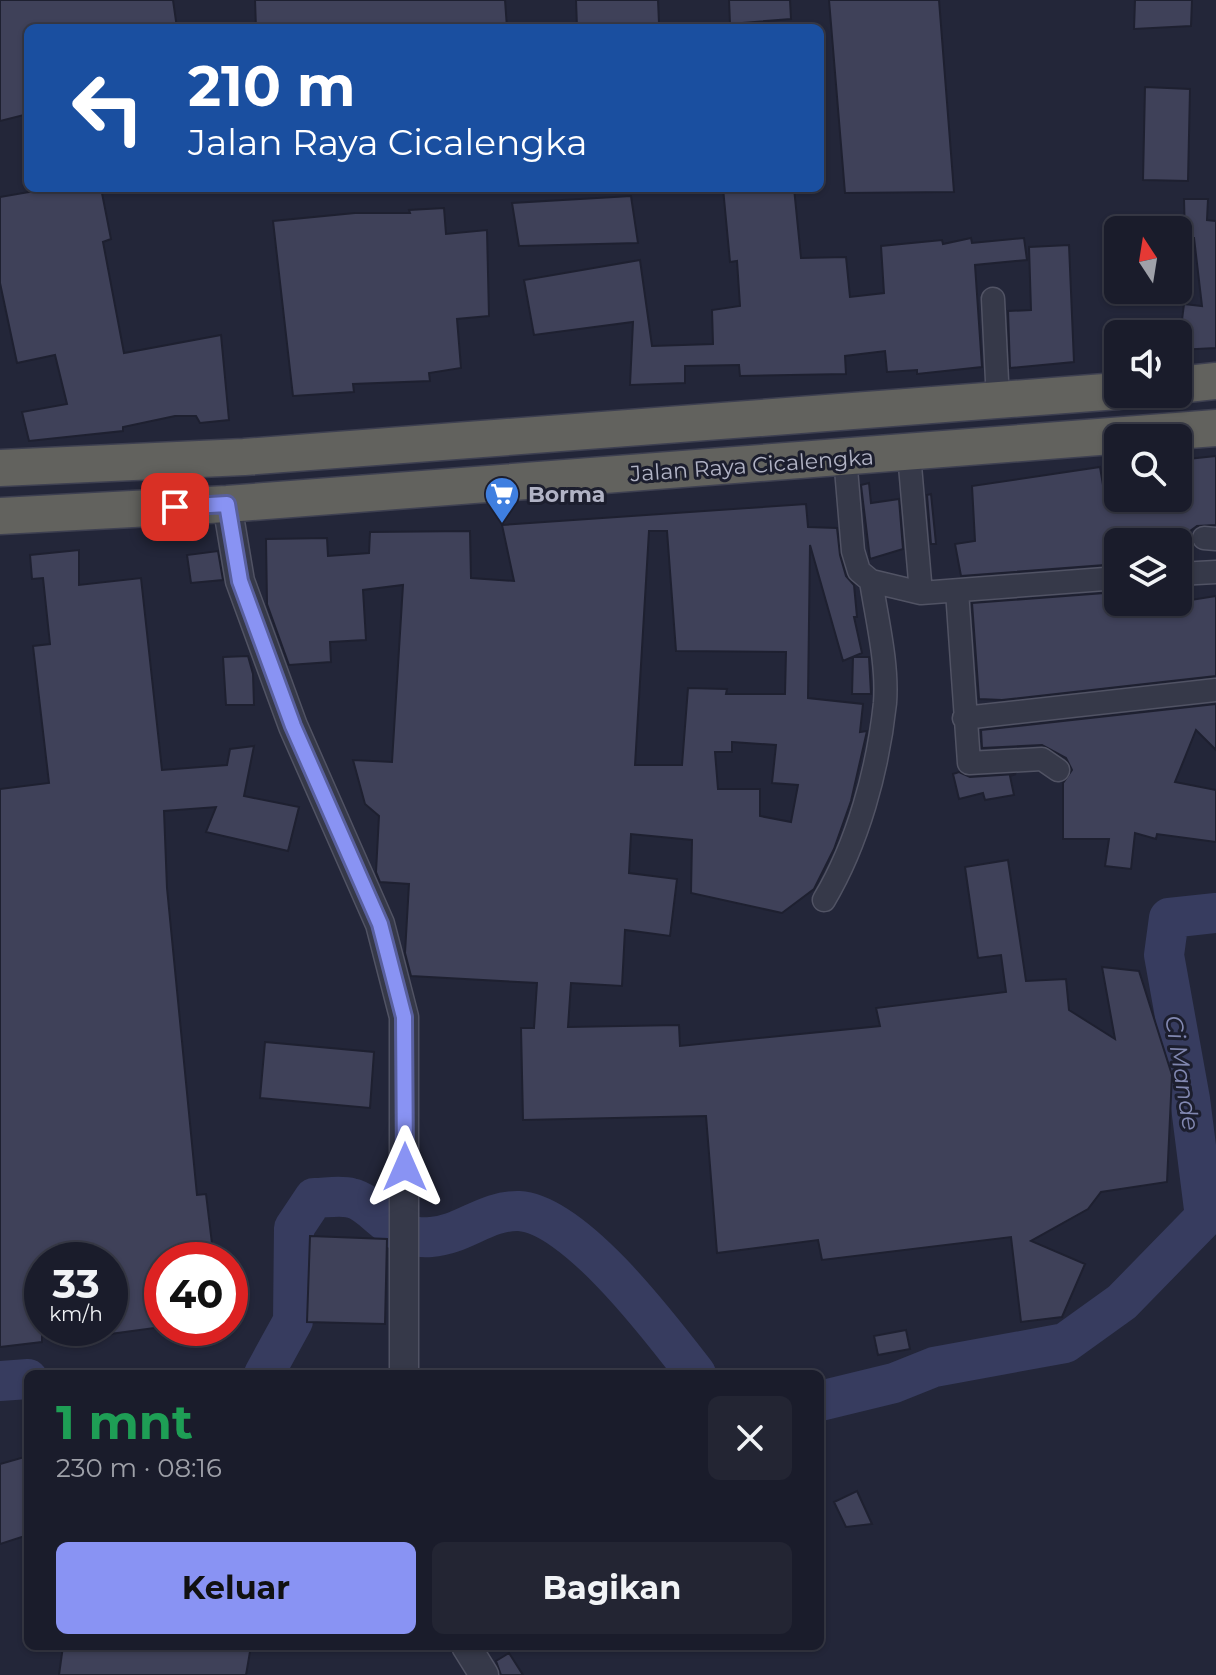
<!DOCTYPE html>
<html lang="id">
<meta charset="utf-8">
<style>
body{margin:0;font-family:Montserrat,sans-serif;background:#232533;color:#f1f3f6;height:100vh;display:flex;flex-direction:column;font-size:30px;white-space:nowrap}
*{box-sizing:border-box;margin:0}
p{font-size:26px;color:#9fa1a9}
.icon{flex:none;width:44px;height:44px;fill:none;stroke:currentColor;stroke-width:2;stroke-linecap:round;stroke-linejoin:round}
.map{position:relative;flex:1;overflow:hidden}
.details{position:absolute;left:24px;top:1370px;width:800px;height:280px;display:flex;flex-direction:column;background:#1a1c2b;border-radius:12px;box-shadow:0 2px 6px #0004,0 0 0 2px #383a47}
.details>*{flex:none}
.guide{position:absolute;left:24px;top:24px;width:800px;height:168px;border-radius:12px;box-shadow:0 2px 6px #0004,0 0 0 2px #383a47;background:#1a4fa0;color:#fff;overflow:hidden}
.needle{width:52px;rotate:348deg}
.tools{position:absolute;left:1104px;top:216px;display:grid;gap:16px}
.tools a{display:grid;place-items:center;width:88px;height:88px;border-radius:12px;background:#1a1c2b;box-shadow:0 2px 6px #0004,0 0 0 2px #383a47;font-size:40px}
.speed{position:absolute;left:24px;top:1242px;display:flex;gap:16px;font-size:40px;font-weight:700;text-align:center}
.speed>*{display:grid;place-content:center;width:104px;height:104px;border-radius:50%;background:#1a1c2b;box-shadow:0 2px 6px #0004,0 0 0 2px #383a47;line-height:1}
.speed small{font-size:20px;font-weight:400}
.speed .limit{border:12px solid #d22;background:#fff;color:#111}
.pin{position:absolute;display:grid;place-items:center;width:68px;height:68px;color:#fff;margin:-34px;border-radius:16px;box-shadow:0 4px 12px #0006}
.me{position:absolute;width:88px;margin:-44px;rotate:0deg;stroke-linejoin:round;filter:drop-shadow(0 0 6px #0008)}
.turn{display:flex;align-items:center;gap:28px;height:168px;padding:0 32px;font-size:36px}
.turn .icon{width:104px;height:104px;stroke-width:2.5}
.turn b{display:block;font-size:56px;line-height:68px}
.round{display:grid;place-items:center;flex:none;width:84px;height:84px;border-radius:12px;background:#232533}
.overview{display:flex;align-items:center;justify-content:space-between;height:136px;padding:0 32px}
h1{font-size:48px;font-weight:700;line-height:60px;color:#1e9e55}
.primary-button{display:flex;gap:16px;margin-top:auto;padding:16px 32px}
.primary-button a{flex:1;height:92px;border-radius:12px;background:#8993f3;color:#111;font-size:32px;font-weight:700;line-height:92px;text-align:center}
.primary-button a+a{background:#232533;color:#f1f3f6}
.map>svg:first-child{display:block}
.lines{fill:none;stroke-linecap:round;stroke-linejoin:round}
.river{stroke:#373c5f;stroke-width:40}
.building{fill:#3f4159;stroke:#1e2030;stroke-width:2;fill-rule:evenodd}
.minor-casing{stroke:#515364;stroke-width:25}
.tertiary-casing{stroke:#515364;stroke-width:31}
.trunk-casing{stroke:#3e4051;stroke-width:39}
.minor{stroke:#363949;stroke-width:22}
.tertiary{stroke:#363949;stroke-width:28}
.trunk{stroke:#62625e;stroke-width:36}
.route-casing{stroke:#59609e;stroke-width:20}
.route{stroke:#8993f3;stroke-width:14}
.labels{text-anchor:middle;stroke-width:6;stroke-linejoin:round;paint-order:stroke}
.street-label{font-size:22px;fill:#b1b3c5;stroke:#1c1e2e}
.poi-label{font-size:22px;font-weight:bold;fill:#b1b3c5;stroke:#1c1e2e;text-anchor:start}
.water-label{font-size:24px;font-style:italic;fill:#8288b1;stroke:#1c1e2e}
</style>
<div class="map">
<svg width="1216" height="1675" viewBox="0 0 1216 1675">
<rect width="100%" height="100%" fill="#232639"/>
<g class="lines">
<path class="river" d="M264,1374L293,1321L294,1228L314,1198C325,1198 340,1195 351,1198C376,1203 390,1241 431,1237C463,1235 486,1210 519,1211C575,1214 662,1330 696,1374
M0,1381L28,1379
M820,1401L894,1383L934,1367L1065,1343L1122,1302L1205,1217L1190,1099L1164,955L1169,918L1216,913"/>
</g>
<path class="building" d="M0,0H173L177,28H28V114L0,121Z
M255,0H505L507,28H256Z
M576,0H658L659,23L577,27Z
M729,0H790L791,19L730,24Z
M829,0H939L954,192L845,193Z
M1135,0H1192L1191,26L1134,29Z
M1145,87L1190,89L1188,181L1143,180Z
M52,188H101L111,239L103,242L124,353L221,335L229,420L200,423L196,416H175L123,427V431L29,441L22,412L67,404L55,355L17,363L0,283V197Z
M723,188H794L801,258L846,257L850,297L884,293L881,246L942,240L943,244L971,238L972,243L1024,238L1027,260L975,265L982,367L917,374V370L887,372L885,351L845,356L846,374L740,376L739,365L685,366V383L630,385L633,322L534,335L524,280L640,260L652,346L713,344L712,310L740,306L737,261L730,262Z
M631,196L638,243L519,246L512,203Z
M1184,199H1208L1207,220L1216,221V348L1178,350V320H1182L1184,304L1202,306L1194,238H1185Z
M444,208L446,234L487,230L489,316L457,319L461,368L429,373L430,381L353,384L354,392L293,396L273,221L355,213H410L409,210Z
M1069,245L1074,362L1010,368L1008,311L1031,310L1029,247Z
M1216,456V525L1197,526L1186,534L1187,542H1118V564L961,576L955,544L975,541L972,486L1100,467L1103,485L1118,483V498H1178V460Z
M869,483L871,503L899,499L903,549L870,559L861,485Z
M931,494L936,544H931L927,495Z
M806,504L808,527L837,528L840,555L846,576L854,585L857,617H854L862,653L843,661L810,545L808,698L863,704L860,732L867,731L851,801L834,849L814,889L782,913L691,893L692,840L631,834L629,873L677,879L670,936L625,930L622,986L571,983L568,1027L679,1025L680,1046L880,1026L876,1008L1006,992L1001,955L978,958L965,867L1008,860L1026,981L1066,979L1069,1010L1115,1039L1102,967L1139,971L1172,1075L1167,1182L1101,1192L1088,1209L1031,1241L1085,1264L1062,1317L1021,1322L1011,1237L822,1260L818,1240L717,1253L706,1116L523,1120L521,1028H534L537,983L411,976L405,953L409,884L380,882L376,872L379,816L365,804L353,760L392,762L403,585L363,590L366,640L330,642L331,662L289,665L267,604L266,539L327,538L328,556L369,553L370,532L470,531L471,578L514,581L502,525ZM649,531H667L676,651L786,652L785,694H726L727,689L688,688L682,765H635ZM732,742L776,745L772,783L798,785L791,822L760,816V789H718L715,752H732Z
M79,550V585L141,578L162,770L227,765L230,749L254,746L244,796L299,807L288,851L206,832L216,807L164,811L167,888L197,1195L206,1194L214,1260H162V1327L110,1334V1260H42V1342L0,1347V789L49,783L33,646L50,644L43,578L32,579L30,555Z
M218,551L223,580L191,583L187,555Z
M1118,592V602H1178L1216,596V676L1002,700L979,699L972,603Z
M248,656L253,674L254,705H226L223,657Z
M853,657H869L871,694H852Z
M1216,704V750L1196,730L1175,782L1216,790V842L1157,834L1156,839L1135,833L1131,869L1105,866L1109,839H1063V783L1072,770L1066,758L1042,745L982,748L981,730Z
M959,772L970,777L1016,774L1010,776L1014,795L985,800L983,793L959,799L953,774Z
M265,1042L374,1052L370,1108L260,1098Z
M310,1236L387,1239L385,1324L307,1322Z
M906,1330L910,1349L878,1355L874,1336Z
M28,1456V1535L0,1544V1464Z
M857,1491L872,1524L846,1527L834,1502Z
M63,1646H251L246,1675H59Z
M509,1653L523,1675H501L496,1661Z"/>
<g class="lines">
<defs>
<path id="minor" d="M993,299L998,401
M909,454L921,593
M845,457L853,551L859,571L871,581L921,593L1118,578
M1204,538L1216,539
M1178,574L1216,572
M957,591L969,763L1042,759L1058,770
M964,718L1216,690
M824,900C858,843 878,769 885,703C888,664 877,620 871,581"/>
<path id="tertiary" d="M227,504L240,581L293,726L380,924L404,1017V1374
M466,1646L484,1675"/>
<path id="trunk" d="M1178,385L1216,381
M0,468L244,457L1118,391
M0,516L227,504L1216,428"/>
</defs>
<use href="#minor" class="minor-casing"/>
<use href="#tertiary" class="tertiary-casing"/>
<use href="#trunk" class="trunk-casing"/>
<use href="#minor" class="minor"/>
<use href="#tertiary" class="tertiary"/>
<use href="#trunk" class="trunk"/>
</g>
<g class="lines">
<defs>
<path id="route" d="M175,507L227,504L240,581L293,726L380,924L404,1017L405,1167"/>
</defs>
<use href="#route" class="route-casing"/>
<use href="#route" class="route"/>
</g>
<defs>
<symbol id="supermarket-pin" viewBox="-11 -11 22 30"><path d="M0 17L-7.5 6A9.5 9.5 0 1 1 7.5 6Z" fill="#3f7fe0" stroke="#1c1e2e"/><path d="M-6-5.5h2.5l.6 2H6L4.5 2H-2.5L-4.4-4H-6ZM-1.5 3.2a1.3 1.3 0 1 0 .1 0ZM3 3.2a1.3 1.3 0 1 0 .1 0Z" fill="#fff"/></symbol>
</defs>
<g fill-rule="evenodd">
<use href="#supermarket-pin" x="482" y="474" width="40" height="54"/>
</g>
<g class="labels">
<g class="street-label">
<text transform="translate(752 465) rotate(-4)" y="8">Jalan Raya Cicalengka</text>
</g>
<g class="poi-label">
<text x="528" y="502">Borma</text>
</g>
<g class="water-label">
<text transform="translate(1182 1073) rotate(81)" y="8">Ci Mande</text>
</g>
</g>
</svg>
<div class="tools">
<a><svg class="needle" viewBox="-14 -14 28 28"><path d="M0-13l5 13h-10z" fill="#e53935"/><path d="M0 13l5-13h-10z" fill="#9fa1a9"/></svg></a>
<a><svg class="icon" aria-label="sound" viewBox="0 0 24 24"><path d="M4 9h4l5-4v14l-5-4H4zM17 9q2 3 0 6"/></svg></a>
<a><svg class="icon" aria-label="search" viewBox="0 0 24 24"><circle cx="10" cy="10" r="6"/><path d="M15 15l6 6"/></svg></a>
<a><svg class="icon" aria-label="layers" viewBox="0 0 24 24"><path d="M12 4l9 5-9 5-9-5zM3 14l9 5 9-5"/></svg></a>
</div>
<div class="speed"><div>33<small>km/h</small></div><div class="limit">40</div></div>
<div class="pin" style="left:175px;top:507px;background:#d93025"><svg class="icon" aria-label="arrive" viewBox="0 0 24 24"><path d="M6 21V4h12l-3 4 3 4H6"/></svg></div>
<svg class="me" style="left:405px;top:1167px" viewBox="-20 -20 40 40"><path d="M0-17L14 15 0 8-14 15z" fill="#8993f3" stroke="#fff" stroke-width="4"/></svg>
<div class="guide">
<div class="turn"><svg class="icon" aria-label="left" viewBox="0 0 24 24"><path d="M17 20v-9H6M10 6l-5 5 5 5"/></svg><div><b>210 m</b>Jalan Raya Cicalengka</div></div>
</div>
<section class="details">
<div class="overview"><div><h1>1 mnt</h1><p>230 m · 08:16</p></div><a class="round"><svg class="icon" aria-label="close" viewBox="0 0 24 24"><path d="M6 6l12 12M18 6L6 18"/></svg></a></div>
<div class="primary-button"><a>Keluar</a><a>Bagikan</a></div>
</section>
</div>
